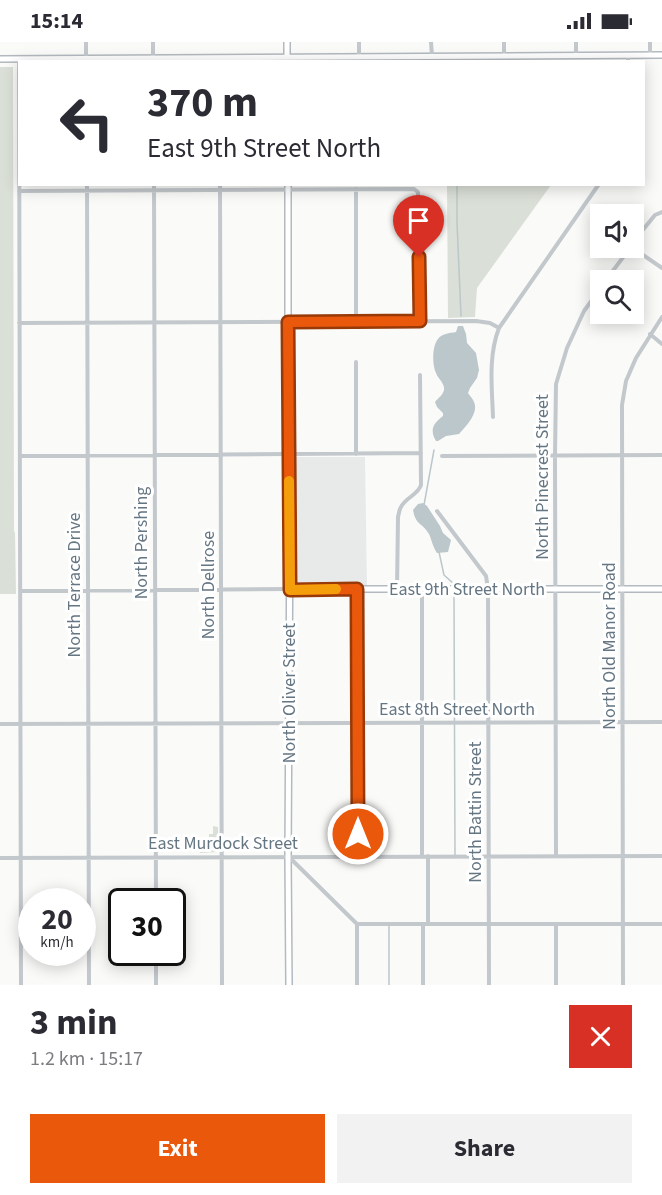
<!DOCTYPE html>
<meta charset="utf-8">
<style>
body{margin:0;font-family:"Source Sans 3",sans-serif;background:#f2f2f3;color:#2b2b33;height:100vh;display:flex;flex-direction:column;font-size:22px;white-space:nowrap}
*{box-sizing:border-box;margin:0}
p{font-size:20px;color:#7c7c81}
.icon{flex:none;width:33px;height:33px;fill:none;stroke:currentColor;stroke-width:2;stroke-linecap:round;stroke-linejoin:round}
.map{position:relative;height:943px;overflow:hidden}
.drawer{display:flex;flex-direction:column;background:#fff;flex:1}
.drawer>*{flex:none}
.banner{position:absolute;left:18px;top:18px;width:627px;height:126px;border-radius:0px;box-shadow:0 3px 15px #0003;background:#fff;color:#2b2b33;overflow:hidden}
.buttons{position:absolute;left:590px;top:162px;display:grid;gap:12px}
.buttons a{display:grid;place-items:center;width:54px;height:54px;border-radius:0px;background:#fff;box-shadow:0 3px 15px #0003;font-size:30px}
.speed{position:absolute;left:18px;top:846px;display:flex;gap:12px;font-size:30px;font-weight:700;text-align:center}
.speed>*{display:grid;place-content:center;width:78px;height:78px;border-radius:50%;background:#fff;box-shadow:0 3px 15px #0003;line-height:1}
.speed small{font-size:15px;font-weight:400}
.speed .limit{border:3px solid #111;border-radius:9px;background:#fff;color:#111}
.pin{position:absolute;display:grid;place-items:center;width:51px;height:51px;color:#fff;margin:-62px -26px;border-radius:50% 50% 50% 0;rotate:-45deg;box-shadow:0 0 6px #0007}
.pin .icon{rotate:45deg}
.me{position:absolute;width:66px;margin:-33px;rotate:0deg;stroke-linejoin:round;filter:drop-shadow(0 0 4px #0008)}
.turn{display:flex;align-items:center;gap:21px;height:126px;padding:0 30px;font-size:27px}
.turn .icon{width:78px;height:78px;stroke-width:2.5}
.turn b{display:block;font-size:42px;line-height:51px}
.round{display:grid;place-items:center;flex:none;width:63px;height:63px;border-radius:0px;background:#f2f2f3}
.overview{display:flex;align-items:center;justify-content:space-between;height:102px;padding:0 30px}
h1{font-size:36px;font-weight:700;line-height:45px}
.cta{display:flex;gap:12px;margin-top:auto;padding:12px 30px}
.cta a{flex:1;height:69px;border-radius:0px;background:#ea580c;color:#fff;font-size:24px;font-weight:700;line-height:69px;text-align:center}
.cta a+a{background:#f2f2f3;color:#2b2b33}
.status{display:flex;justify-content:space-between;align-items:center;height:42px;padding:0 30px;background:#fff;direction:ltr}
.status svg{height:16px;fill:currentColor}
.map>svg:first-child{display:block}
.built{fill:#e8e9e9}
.green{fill:#dadfd7}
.water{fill:#bbc7cb}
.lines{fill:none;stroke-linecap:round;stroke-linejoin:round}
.stream{stroke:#bbc7cb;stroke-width:1.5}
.secondary-casing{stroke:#b3babf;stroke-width:8}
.street{stroke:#c3c8cc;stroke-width:4}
.secondary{stroke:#fff;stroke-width:5}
.route-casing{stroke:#983908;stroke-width:15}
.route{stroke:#ea580c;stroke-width:10}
.slow{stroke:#f59e0b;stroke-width:10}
.labels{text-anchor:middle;stroke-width:6;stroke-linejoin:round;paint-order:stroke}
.street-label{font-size:18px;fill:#657683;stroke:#fff}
</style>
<div class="status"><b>15:14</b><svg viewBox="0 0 49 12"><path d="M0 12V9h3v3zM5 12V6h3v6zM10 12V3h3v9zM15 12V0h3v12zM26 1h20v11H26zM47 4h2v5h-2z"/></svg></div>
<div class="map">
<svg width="662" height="943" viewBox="0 0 662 943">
<rect width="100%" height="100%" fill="#fafaf8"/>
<path class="built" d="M295,415H365L367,544H297L294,542L293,418Z"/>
<path class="green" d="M0,25H13L14,489L15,491L16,552H0Z
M447,143H551L477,246L475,275L448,276Z
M213,784L218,785V810L200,811V805H209V802H211V795H209V792H213Z"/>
<path class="water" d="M458,284H463L466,292L467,301L476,311L479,328L477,336L470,346L468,351C470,354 473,357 474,360C479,371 466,384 459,392L446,394L438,399H436C429,387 434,381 443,374V371L437,365L435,360C438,356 443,353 444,348C445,341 438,337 436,331C432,323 432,304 438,297C441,292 450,291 456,290Z
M423,461L427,464L440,484L443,491L451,498L448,510L437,511C433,505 432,499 429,492C422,480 416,484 413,468L418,462Z"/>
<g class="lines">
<path class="stream" d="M457,142V180L461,274
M424,463L434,408
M439,510L444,533L454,542
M454,554L455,814
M389,883V943"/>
<defs>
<path id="secondary" d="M287,0V20
M0,17L662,13
M288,142V349L290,479L288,814L289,943
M290,547H662"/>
</defs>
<use href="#secondary" class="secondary-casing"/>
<path class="street" d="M86,0V20
M153,0V20
M359,0V14
M431,0L432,14
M650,0V13
M576,13V0
M504,14V0
M19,17L21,943
M628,20V13
M87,142L89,943
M154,142L156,860
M220,142L222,943
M356,147V280
M19,149L414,147L418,150L420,280
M633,200L655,173L662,170
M633,206L662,226
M606,238L630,206
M19,281L476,279L490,281L499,286
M650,292L662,302
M356,320V412
M493,375C492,346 488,314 499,286L599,142
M20,414L421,411
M442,414L662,413
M437,469L486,534L488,547L489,943
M357,547L358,814
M397,547L398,475C399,471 399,468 401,465C406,455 418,453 421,443L420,333
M20,549L290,547
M0,682L662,680
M422,814V547
M428,814V882
M556,814L555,414L556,342L567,306L584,269L600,247
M289,815L357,882H662
M0,816L662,814
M357,882V943
M423,882V943
M556,882V943
M156,910V943
M623,943L622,363L626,339L636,316L662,275"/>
<use href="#secondary" class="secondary"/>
</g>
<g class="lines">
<defs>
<path id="route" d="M358,792L357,547L290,548L288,280L420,279L419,215"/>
</defs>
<use href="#route" class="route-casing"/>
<use href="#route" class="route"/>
<path class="slow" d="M289,439L290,548L336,547"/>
</g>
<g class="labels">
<g class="street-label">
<text transform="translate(542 435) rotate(-90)" y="6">North Pinecrest Street</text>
<text transform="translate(141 501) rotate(-90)" y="6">North Pershing</text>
<text transform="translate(74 543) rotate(-90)" y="6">North Terrace Drive</text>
<text transform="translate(208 543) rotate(-90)" y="6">North Dellrose</text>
<text x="467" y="553">East 9th Street North</text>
<text transform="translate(609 604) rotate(-90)" y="6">North Old Manor Road</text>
<text transform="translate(289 651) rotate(-90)" y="6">North Oliver Street</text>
<text x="457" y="673">East 8th Street North</text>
<text transform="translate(475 770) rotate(-90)" y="6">North Battin Street</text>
<text x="223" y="807">East Murdock Street</text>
</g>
</g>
</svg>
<div class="buttons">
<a><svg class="icon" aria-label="sound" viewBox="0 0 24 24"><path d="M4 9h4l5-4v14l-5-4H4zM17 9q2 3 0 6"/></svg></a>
<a><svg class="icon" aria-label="search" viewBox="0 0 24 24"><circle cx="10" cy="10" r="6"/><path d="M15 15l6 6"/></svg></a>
</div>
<div class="speed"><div>20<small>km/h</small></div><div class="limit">30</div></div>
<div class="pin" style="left:419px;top:215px;background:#d93025"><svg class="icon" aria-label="arrive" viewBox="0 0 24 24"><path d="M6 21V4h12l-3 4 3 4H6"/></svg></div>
<svg class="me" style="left:358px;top:792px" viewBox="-20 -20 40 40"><circle r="17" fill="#ea580c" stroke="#fff" stroke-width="3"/><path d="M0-11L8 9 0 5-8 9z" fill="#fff"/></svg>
<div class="banner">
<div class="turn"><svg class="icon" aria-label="left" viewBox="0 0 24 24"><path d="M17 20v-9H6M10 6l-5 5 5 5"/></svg><div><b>370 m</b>East 9th Street North</div></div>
</div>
</div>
<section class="drawer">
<div class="overview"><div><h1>3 min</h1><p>1.2 km · 15:17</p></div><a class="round" style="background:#d93025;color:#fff"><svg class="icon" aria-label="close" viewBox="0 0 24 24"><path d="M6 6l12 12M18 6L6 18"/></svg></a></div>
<div class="cta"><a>Exit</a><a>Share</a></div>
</section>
